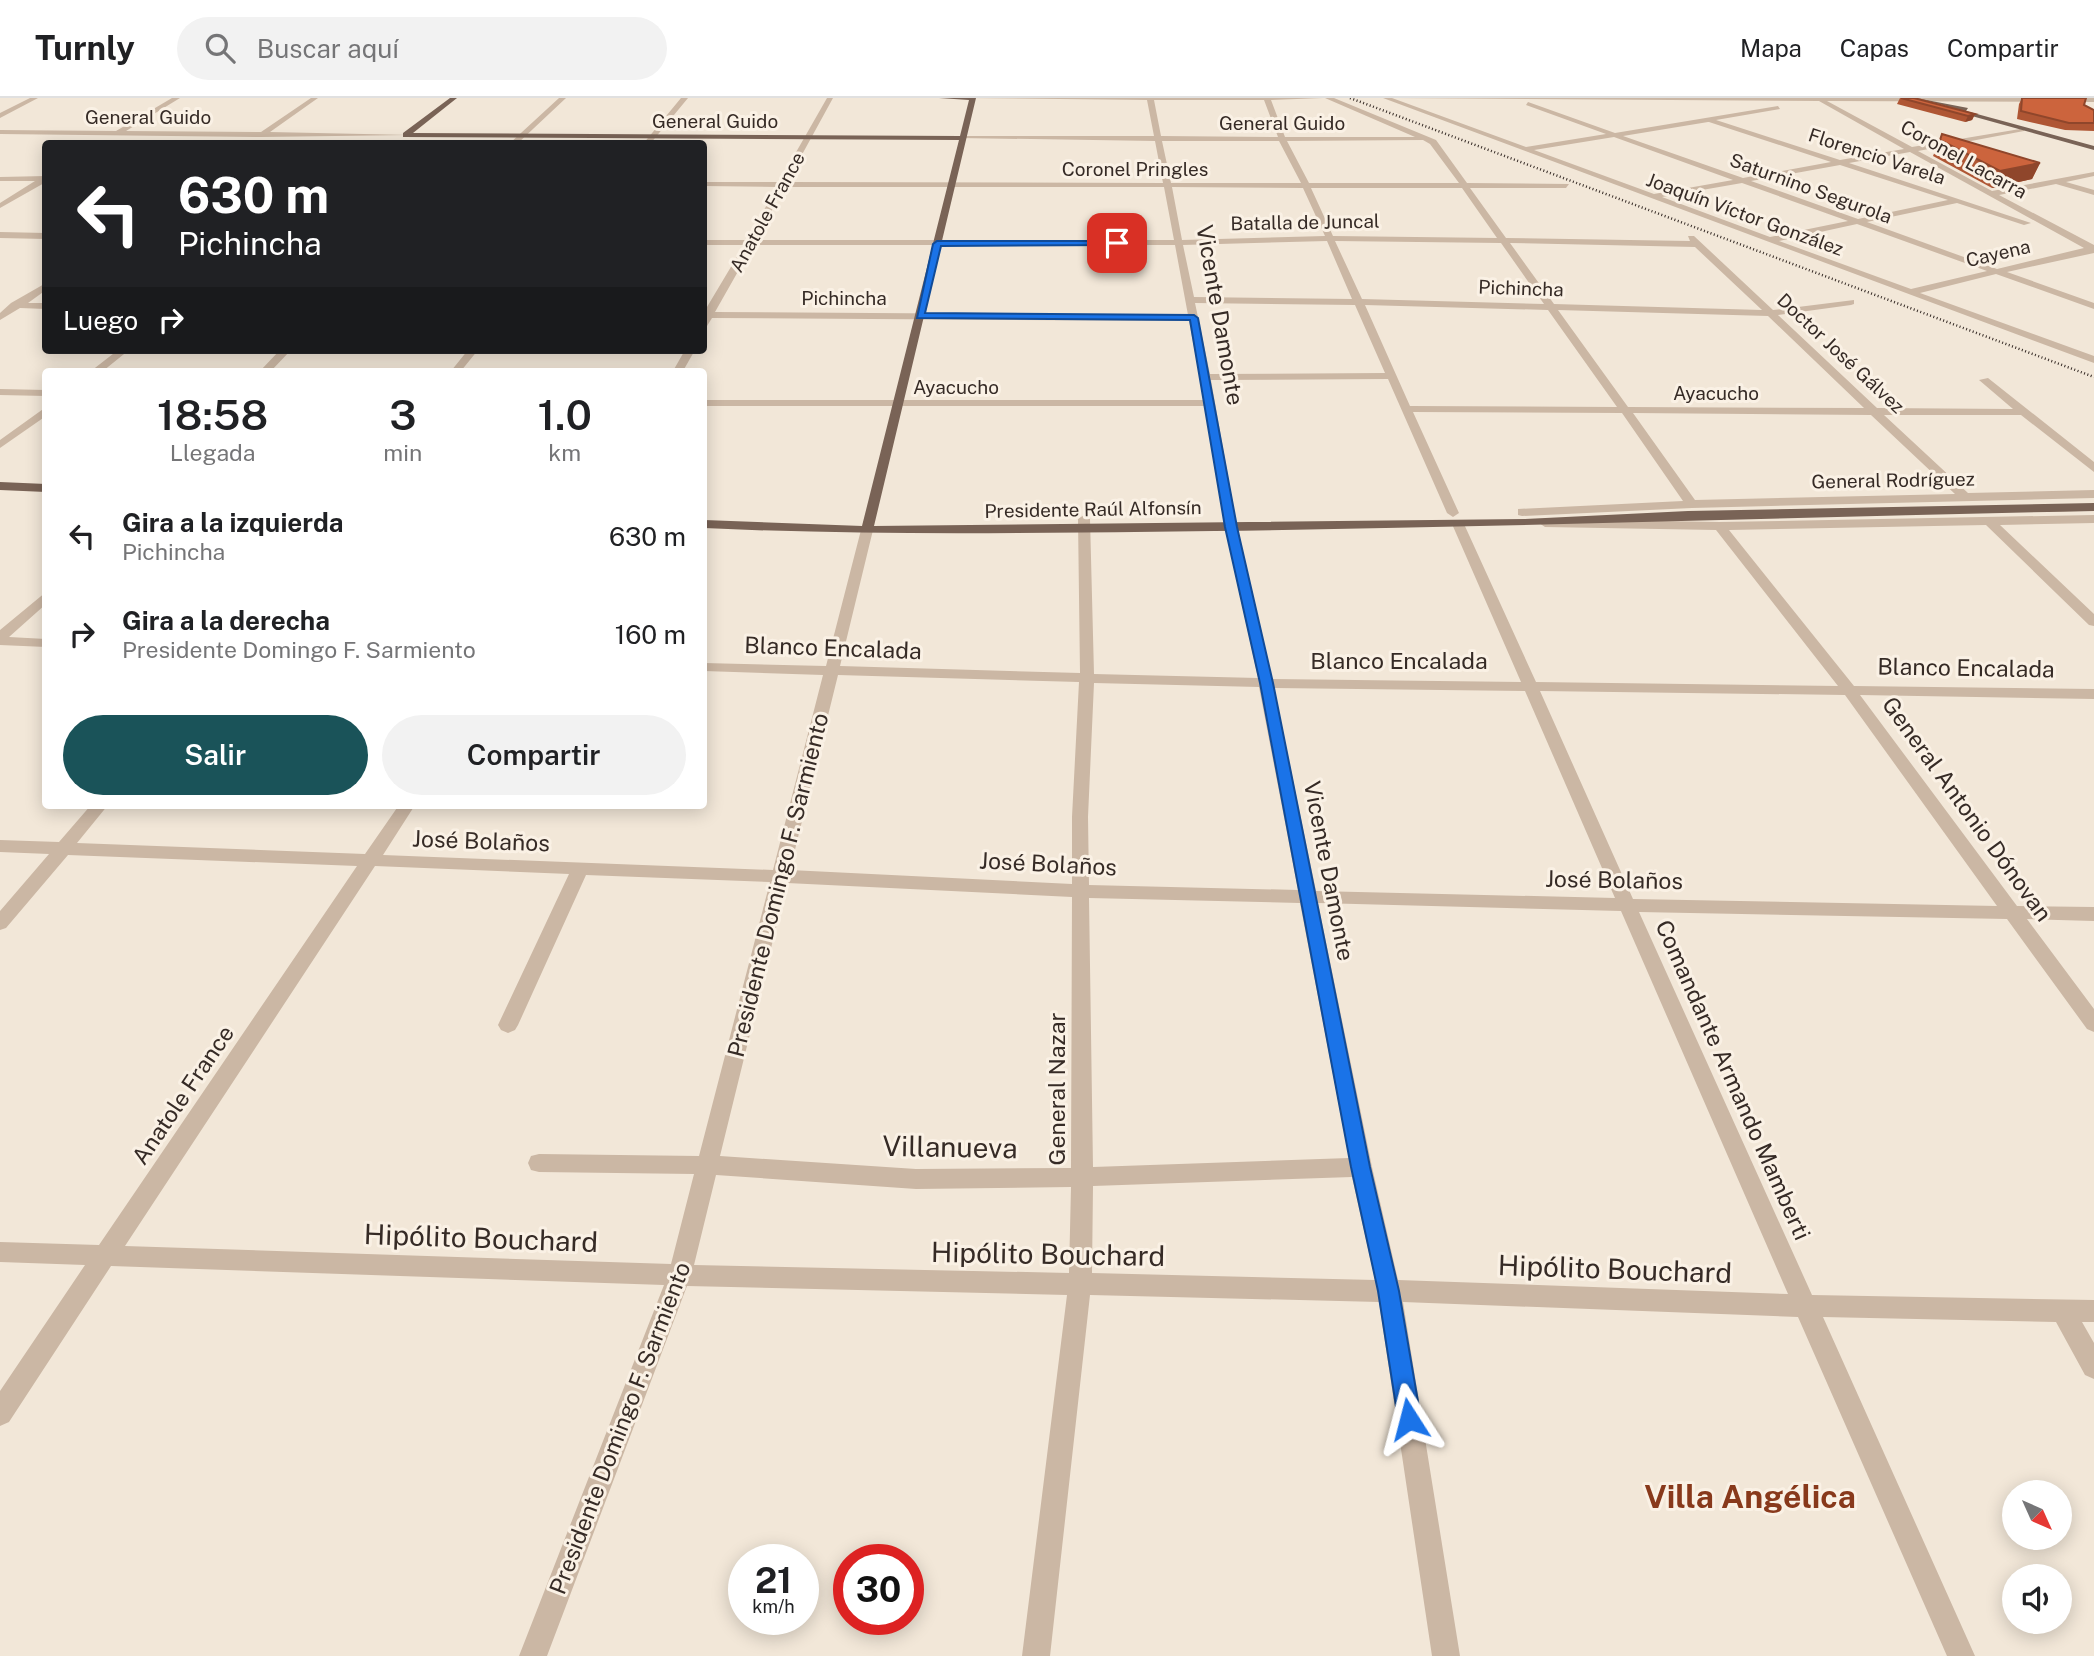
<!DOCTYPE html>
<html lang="es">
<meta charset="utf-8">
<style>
body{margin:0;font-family:"Public Sans",sans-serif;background:#f2f2f2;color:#202124;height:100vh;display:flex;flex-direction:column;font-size:26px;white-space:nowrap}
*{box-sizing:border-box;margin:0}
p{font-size:23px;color:#757577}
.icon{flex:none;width:38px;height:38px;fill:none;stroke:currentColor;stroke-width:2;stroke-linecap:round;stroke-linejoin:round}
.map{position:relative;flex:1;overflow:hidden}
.drawer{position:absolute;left:42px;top:270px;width:665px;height:441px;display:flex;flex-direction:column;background:#fff;border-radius:7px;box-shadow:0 4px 18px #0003}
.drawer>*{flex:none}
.guide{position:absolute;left:42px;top:42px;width:665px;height:214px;border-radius:7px;box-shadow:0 4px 18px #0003;background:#202124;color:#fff;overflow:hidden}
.needle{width:46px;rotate:135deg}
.buttons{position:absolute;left:2002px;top:1382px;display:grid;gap:14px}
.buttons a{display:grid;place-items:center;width:70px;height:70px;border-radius:50%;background:#fff;box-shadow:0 4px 18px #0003;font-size:35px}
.speed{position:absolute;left:728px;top:1446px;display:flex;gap:14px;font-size:35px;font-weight:700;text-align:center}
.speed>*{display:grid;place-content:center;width:91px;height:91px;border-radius:50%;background:#fff;box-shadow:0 4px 18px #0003;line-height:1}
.speed small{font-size:18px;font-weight:400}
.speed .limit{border:10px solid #d22;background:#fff;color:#111}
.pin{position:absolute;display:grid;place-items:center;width:60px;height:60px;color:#fff;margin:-30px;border-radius:14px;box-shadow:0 4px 10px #0006}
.me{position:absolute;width:77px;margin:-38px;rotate:351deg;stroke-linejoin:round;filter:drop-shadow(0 0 5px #0008)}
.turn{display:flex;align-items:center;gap:24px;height:147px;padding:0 21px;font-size:32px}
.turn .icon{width:91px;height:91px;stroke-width:2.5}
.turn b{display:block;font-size:49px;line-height:60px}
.then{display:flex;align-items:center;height:66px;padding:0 21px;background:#0003;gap:14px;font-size:26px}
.eta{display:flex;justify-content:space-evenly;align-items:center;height:119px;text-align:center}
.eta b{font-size:42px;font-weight:600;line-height:49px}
.button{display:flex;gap:14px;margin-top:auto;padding:14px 21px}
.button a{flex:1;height:80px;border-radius:42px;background:#1a5359;color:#fff;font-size:28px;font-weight:600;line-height:80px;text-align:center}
.button a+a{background:#f2f2f2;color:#202124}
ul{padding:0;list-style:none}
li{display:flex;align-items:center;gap:21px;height:98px;padding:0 21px}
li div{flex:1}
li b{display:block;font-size:26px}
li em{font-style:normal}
header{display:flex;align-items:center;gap:42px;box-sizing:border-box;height:98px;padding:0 35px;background:#fff;border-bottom:2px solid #e0e0e0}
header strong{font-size:33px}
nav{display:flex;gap:38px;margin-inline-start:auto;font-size:24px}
.search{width:490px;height:63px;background:#f2f2f2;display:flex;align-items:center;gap:18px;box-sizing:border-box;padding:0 24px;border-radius:38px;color:#757577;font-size:26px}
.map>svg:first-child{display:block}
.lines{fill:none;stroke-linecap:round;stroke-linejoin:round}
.minor{fill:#cbb7a4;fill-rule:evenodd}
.major{fill:#796356;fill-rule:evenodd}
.rail{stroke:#362b26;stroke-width:2.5;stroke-dasharray:1 2.5;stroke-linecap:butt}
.wall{fill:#af5634}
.shaded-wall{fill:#8f462b}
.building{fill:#cc643d;stroke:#8f462b;stroke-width:2}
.route{fill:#1a73e8;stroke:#114b97;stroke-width:2}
.labels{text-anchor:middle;stroke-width:6;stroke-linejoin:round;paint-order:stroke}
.far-street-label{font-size:19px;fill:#362b26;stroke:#faf1e5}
.street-label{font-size:23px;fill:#362b26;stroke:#faf1e5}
.near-street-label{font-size:28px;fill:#362b26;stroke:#faf1e5}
.near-quarter-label{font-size:32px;font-weight:bold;fill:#88391b;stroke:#faf1e5}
</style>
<header>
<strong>Turnly</strong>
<div class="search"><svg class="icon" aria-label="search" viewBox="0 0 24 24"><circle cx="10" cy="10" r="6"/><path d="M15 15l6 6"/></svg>Buscar aquí</div>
<nav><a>Mapa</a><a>Capas</a><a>Compartir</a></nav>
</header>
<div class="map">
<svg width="2094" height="1558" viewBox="0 0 2094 1558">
<rect width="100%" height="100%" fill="#f2e7d8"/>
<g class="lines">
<path class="minor" d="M30,0H38L0,20V15Z
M172,0H180L126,33L261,34L311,0H318L270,34L410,37L261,39L0,36V32L116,33Z
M559,0H566L517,46H509Z
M681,0H688L650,46H643Z
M827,0H833L787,84L1163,85L1155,43L959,40L963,38H1154L1147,2L970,0H1323L1271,2L1285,39H1415L1325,0H1334L1436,42L1467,85L1569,86L1566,90H1470L1506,140L1690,143L1688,138H1694L1773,212L1854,202V206L1851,207L1778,217L1877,310L2013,311L1979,282L1988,280L2094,364V374L2021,317H1884L1968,395L2094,392V400L1692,410L1522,418L1518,417V411L1683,403L1622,315L1413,314L1459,415L1453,419L1447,415L1388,281L1211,282L1237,429L1272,581L1521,584L1452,426L1458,422L1464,426L1536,584L1838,588L1716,432L1545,429L1539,425L1545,421L1720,424L2094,417V425L2000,427L2094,516V528L2089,527L1986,427L1729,432L1854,588L2094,591V601L1860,597L2017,808L2094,809V823L2027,821L2094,911V934L2087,931L2007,821L1639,814L1812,1197L2094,1202V1224H2082L2094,1245V1281L2085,1277L2056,1224L1823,1219L1975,1558H1947L1798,1219L1403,1204L1460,1558H1432L1379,1204L1090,1197L1050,1558H1022L1067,1197L687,1188L547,1558H519L664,1187L111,1168L9,1324L0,1328V1293L85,1167L0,1164V1144L99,1147L357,768L68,757L6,830L0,832V813L49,756L0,754V742L59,744L91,707H108L77,745L365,756L399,707H415L383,757L773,772L823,577L704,573V565L826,568L861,432L867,428L873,432L840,568L1080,575L1078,421L1084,417L1090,421L1094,576L1258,580L1225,429L1205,308H704V302H1204L1189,223L712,220L707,228L704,229V214L744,147H704V142H747L777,89L704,88V84H779ZM1154,2H1264L1278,39L1161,38ZM1423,42L1430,46L1459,85H1309L1287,43ZM1162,43H1279L1301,85H1171ZM785,89H1164L1174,142H755ZM1172,89L1303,90L1325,138L1182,142ZM1311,90H1462L1497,140L1333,138ZM1327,143L1352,201L1194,199L1183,147ZM1335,143L1501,145L1544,206L1362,201ZM1510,145L1695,149L1762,212L1554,206ZM753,147H1175L1188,217L715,214ZM1195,205L1355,207L1385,275L1210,276ZM1365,207L1548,212L1617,309L1410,308ZM1558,212L1768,218L1864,310L1628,309ZM1633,315L1871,317L1955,396L1695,402ZM838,577L1079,584L1072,719V786L790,772ZM1094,585L1259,589L1298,792L1089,787L1088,719ZM1274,590L1525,593L1615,800L1316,793ZM1540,593L1845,597L1997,808L1633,801ZM375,768L569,776L498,927L501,932L508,935L515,932L518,927L586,777L770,784L699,1058L539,1056L531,1058L528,1065L531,1072L539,1074L694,1076L671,1166L125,1148ZM787,785L1072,799L1071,1070L916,1071L720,1058ZM1089,800L1300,805L1349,1060L1093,1069ZM1318,805L1621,813L1788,1196L1398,1182L1372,1069ZM716,1077L916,1091L1071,1089L1069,1175L694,1167ZM1352,1079L1375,1182L1092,1175L1093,1088Z
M1383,0H1392L1526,49L1606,36L1526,7L1528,4L1615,35L1778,8L1780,11L1716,22L1840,62L1904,51L1819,3L1397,0H2094V4L1827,3L1912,49L2026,30L2024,33L1918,53L1992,93L2094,74V78L2066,84L2094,92V97L2056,86L1999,97L2094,147V155L2007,174L2094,205V211L1996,176L1920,195L2094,258V265ZM1708,24H1709L1831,64L1743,80L1623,38ZM1614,39L1733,82L1654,96L1534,52ZM1910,54L2084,150L1997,171L1867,124L1957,105L2024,127L2031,125L1849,65ZM1840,67L1948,102L1858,121L1751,83ZM1742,85L1848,123L1770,139L1662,99ZM1857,126L1987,173L1911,191L1779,143Z
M46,78V84L0,110V105L35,83H0V79Z
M0,134L46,135V141L0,140Z
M46,185V192L28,205H46V211L20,210L0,222V215L11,205Z
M118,252H129L103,273H91Z
M280,252H291L271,273H260Z
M468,252H478L461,273H451Z
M685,252H695L683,273H673Z
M0,291L46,292V298L0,297Z
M46,309V318L0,350V342Z
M46,494V506L9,539L46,541V549L0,547V532Z"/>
<path class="major" d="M450,0H457L413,35L960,38L969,2L939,0H976L874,428L1525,421L1688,413L2094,405V413C1800,419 1507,429 1214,433C1044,435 873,438 704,430V422L862,428L959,42L403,39V35Z
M1916,0L1968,10L1966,13L2094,48V52L1950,12V9Z
M0,384L46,386V394L0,392Z"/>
<path class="rail" d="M1350,0L2094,279"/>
</g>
<path class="wall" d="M1900,0L1975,16L1972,22L1965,24L1897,6Z
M2022,0L2084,7L2094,12V33L2065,32L2017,21L2019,6Z
M1942,36L2040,65L2032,81L1992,90L1933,58Z"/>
<path class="shaded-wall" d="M1975,16L1972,22L1965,24L1968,18Z
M2040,65L2032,81L1992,90L2000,73Z"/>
<path class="building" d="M1901,0H1914L1975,16L1968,18Z
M2022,0H2086L2084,7L2094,12V25H2069L2021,13Z
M1942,36L2040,65L2000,73L1940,42Z"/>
<path class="route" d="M937,143H1117L1121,145L1117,147L941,148L925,215L1194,217L1198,220L1237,429L1273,585L1370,1069L1399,1193L1421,1321L1418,1330L1409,1333L1401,1330L1398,1321L1378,1193L1351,1069L1260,585L1225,429L1190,222L917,220L933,146Z"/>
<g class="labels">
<g class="far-street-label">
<text x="148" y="26">General Guido</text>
<text x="715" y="30">General Guido</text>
<text x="1282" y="32">General Guido</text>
<text transform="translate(1877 58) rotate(18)" y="7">Florencio Varela</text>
<text transform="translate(1964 61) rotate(29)" y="7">Coronel Lacarra</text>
<text x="1135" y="78">Coronel Pringles</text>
<text transform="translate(1811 90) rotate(20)" y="7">Saturnino Segurola</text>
<text transform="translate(767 114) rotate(-61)" y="7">Anatole France</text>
<text transform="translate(1745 116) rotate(20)" y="7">Joaquín Víctor González</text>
<text transform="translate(1305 124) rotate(-1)" y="7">Batalla de Juncal</text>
<text transform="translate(1998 155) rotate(-13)" y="7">Cayena</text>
<text transform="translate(1521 190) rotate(2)" y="7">Pichincha</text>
<text x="844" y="207">Pichincha</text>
<text transform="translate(1841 255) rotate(43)" y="7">Doctor José Gálvez</text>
<text x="956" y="296">Ayacucho</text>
<text x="1716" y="302">Ayacucho</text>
<text transform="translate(1893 382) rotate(-1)" y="7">General Rodríguez</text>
<text transform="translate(1093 411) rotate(-1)" y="7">Presidente Raúl Alfonsín</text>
</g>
<g class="street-label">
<text transform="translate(1220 217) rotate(80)" y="8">Vicente Damonte</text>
<text transform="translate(833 550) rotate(2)" y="8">Blanco Encalada</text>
<text x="1399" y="571">Blanco Encalada</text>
<text transform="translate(1966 570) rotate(1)" y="8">Blanco Encalada</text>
<text transform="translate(1967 711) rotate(54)" y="8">General Antonio Dónovan</text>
<text transform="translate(481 743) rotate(2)" y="8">José Bolaños</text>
<text transform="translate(1048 766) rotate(3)" y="8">José Bolaños</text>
<text transform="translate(1329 773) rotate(79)" y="8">Vicente Damonte</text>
<text transform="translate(1614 782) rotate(1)" y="8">José Bolaños</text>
<text transform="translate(778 787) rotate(-76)" y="8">Presidente Domingo F. Sarmiento</text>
<text transform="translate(1733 982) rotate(66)" y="8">Comandante Armando Mamberti</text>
<text transform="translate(1057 991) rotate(-90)" y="8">General Nazar</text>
<text transform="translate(183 997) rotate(-56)" y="8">Anatole France</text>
<text transform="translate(620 1330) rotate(-69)" y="8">Presidente Domingo F. Sarmiento</text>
</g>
<g class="near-street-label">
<text transform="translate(950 1049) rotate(1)" y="10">Villanueva</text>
<text transform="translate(481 1140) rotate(2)" y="10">Hipólito Bouchard</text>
<text transform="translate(1048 1156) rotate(1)" y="10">Hipólito Bouchard</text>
<text transform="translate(1615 1171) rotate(2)" y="10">Hipólito Bouchard</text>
</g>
<g class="near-quarter-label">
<text x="1750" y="1410">Villa Angélica</text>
</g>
</g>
</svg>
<div class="buttons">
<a><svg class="needle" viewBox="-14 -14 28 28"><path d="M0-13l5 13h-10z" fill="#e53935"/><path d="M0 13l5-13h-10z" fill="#757577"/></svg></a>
<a><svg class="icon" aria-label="sound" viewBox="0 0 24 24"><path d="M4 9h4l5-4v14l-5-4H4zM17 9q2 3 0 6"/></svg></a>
</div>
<div class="speed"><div>21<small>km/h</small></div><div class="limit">30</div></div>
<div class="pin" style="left:1117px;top:145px;background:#d93025"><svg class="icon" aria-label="arrive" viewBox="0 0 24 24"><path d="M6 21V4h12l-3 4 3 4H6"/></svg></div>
<svg class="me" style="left:1409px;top:1321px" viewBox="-20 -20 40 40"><path d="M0-17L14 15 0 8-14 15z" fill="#1a73e8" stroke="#fff" stroke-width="4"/></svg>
<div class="guide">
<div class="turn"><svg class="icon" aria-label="left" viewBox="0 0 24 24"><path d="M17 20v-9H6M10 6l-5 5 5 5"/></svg><div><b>630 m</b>Pichincha</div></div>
<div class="then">Luego<svg class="icon" aria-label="right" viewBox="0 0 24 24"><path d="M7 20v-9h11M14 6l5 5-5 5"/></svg></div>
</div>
<section class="drawer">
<div class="eta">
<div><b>18:58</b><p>Llegada</p></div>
<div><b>3</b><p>min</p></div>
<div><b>1.0</b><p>km</p></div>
</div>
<ul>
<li><svg class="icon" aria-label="left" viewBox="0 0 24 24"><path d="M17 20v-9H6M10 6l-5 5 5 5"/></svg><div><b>Gira a la izquierda</b><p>Pichincha</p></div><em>630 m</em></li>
<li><svg class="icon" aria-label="right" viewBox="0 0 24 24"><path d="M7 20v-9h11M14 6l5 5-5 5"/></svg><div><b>Gira a la derecha</b><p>Presidente Domingo F. Sarmiento</p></div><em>160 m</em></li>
</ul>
<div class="button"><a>Salir</a><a>Compartir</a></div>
</section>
</div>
